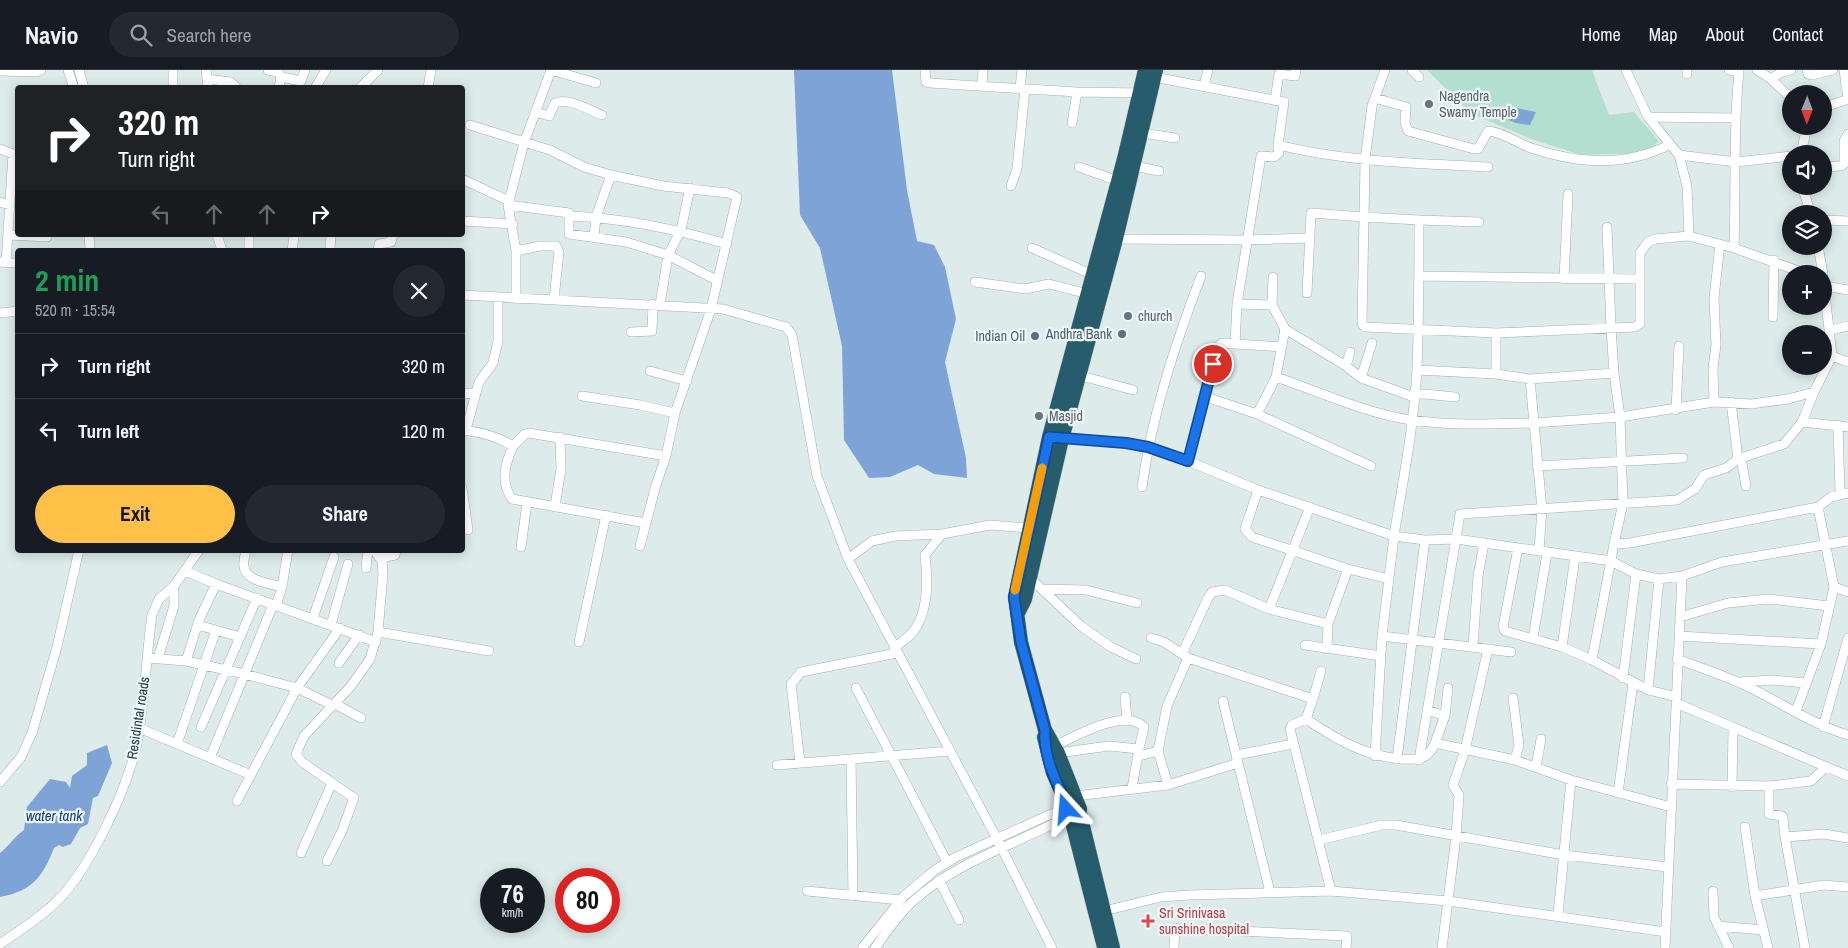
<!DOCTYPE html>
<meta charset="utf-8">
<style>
body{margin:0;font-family:"Archivo Narrow",sans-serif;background:#242831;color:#f1f3f6;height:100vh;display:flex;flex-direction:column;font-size:19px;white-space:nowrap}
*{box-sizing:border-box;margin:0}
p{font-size:16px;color:#9ea1a6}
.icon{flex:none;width:28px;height:28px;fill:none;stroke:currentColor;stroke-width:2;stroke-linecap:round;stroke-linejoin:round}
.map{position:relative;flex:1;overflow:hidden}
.side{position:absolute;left:15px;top:178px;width:450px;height:305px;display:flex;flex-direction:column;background:#171b24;border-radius:5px;box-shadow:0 2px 12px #0003}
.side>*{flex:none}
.banner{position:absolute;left:15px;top:15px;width:450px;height:152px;border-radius:5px;box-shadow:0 2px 12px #0003;background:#202124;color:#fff;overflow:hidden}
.needle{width:32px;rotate:181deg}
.buttons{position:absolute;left:1782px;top:15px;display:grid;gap:10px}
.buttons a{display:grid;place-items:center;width:50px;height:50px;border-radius:50%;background:#171b24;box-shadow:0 2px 12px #0003;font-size:25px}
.speed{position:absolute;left:480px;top:798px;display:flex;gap:10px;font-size:25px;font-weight:700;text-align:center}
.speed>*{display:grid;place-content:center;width:65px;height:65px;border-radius:50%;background:#171b24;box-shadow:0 2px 12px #0003;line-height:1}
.speed small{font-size:12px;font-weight:400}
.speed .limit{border:8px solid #d22;background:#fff;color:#111}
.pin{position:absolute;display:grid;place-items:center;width:42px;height:42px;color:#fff;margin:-21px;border:2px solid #fff;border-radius:50%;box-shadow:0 1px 5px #0007}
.me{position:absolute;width:55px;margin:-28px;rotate:341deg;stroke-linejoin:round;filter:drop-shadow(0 0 4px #0008)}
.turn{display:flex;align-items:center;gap:18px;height:105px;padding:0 20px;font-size:22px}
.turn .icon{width:65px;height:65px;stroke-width:2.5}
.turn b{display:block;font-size:35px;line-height:42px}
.lanes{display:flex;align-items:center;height:48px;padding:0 20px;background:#0003;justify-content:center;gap:25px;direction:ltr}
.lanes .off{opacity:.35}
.round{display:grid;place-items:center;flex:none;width:52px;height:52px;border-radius:26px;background:#242831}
.summary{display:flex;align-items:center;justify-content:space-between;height:85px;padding:0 20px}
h1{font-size:30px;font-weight:700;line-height:38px;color:#1e9e55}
.primary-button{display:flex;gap:10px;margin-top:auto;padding:10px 20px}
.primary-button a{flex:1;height:58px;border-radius:30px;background:#ffc147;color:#111;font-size:20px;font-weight:700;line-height:58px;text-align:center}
.primary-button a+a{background:#242831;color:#f1f3f6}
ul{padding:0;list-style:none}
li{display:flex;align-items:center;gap:15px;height:65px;padding:0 20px;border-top:1px solid #363941}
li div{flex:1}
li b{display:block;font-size:19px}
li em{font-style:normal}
header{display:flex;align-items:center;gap:30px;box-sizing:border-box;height:70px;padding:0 25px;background:#171b24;border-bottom:1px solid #363941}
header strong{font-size:24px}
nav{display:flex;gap:28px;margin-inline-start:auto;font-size:18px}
.search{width:350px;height:45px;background:#242831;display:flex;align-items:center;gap:12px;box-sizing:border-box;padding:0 18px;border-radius:28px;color:#9ea1a6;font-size:19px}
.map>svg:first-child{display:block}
.green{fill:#b3dfd1}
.water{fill:#7ea4d7}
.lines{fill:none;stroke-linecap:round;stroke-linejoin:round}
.minor-casing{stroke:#a0b1b3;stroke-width:10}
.highway-casing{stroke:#c0c7c8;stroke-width:15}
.minor{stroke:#fff;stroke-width:9}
.highway{stroke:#265c6b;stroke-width:14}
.route-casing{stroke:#114b97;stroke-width:12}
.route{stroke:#1a73e8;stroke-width:9}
.slow{stroke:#f59e0b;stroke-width:9}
.worship-dot{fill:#6b7280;stroke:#eef7f7;stroke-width:2}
.service-dot{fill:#5c6f8a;stroke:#eef7f7;stroke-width:2}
.health-dot{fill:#e0444e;stroke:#eef7f7;stroke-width:2}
.labels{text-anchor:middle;stroke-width:4.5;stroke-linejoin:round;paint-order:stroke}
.worship-label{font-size:14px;fill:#5b616d;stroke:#eef7f7;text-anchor:start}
.service-label{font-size:14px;fill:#4e5e75;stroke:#eef7f7;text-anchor:end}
.street-label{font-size:14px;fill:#1d373c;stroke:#eef7f7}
.health-label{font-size:14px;fill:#be3a42;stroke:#eef7f7;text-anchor:start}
.water-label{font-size:15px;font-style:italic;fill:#113e7e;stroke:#eef7f7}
</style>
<header>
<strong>Navio</strong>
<div class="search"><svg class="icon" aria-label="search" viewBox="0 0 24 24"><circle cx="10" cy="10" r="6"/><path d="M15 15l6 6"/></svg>Search here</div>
<nav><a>Home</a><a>Map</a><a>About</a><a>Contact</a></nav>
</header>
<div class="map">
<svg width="1848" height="878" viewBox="0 0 1848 878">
<rect width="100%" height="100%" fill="#ddebeb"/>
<path class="green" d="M1427,0H1592L1609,45L1634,42L1659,71L1646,83L1581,85L1531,69L1470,43Z"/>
<path class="water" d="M794,0H892L907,120L917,171L934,175L945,197L956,249L945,292L966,388L967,408L934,404L918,395L890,407L869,408L844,370L842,276L820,178L800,145Z
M1512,37L1536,42L1530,55L1516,53L1488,41Z
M107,675L112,693L98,726L93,728L88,754L80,758L71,774L63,777L59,775L54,778C42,808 32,821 0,827V783C9,776 14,767 24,760L27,737L50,709L66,712L70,718L72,706L87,695V683Z"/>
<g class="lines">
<defs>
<path id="minor" d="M68,0L74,18
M79,0L84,18
M206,0L208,18
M268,0L278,2L281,7
M551,0L596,13
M925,0L926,12L930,13L1077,22L1140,23
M1022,0L1020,19H1026
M1412,0L1419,7
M1626,0L1648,47L1679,85L1687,116L1689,166L1734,178L1807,204
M1687,0V4
M1729,0L1739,2C1733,60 1736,119 1734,178
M1757,0L1771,9L1791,28
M1807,0L1808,4L1812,5L1833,0
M1844,0L1848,29
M0,1L36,2L41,0
M1154,7L1284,32L1278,75C1347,92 1417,93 1488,97
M207,9L230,12L237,18
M1771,9L1780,3L1791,0
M982,16L983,0
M1204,16L1208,0
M173,18V0
M279,18L281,7L301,11L305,0
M315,18L326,0
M360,18L378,0
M428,18L431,0
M1375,28L1406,37L1405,53L1408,61L1474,79H1478L1488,61C1503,62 1517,73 1531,78C1579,94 1624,97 1669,75
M1275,30L1279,4L1295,6L1296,0
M1824,37L1846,30
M535,42L549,46L555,33C568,27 589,40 602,45
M1648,47L1734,48
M1072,53L1077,22
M470,55L550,80L584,97L611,105L663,116L728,123L737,127L711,239L675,343L666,386L656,415L640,476
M1142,63L1175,68
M1278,75L1279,83L1274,87L1261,86L1237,234L1235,274L1282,277
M0,79L13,84L6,193
M1801,84L1807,56
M1679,85L1736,92L1791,86
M1844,92V71L1848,64
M1134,96L1159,101
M1079,97L1118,111
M1824,97L1841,96L1848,91
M462,109L509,131
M1011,116L1017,99L1025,19
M1802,116L1811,144
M0,132L10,135
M508,135L569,143V164L626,172L668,185L718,211
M570,146C624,148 675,159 727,174
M1419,150L1479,152
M1824,150L1848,151
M462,151L513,154
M1607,157L1611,258L1614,303L1620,347L1623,433L1614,474
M8,165L47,167
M89,165L90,180
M217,165L222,180
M594,167L596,147L611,105
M1116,169L1247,170L1309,168
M1818,176L1823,204
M1032,178L1093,205
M249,180V165
M292,180L294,167
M330,180L331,165
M378,180L379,174L391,172L393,165
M516,181L540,176H556L559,182L554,229
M0,192L18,193
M1419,206L1639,209
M1273,207L1272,235L1285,259
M1564,209L1568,124
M975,212L1025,219L1049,214L1088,224
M1824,212L1825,216L1848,220
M1824,215L1832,286L1848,292
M1307,223L1311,143L1364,147L1365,90L1372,36L1385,0
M462,225L723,239L786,257L792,265L817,406L848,489L997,769L1052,878
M516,229V181L508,135L524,73L551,0
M1237,234L1272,235
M660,235L668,185L681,160L690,118
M0,243L18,241
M1773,247L1774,190
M1831,260L1848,256
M631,262L652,261L653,234
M1496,263L1635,257L1640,254V183L1648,172L1655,169L1689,166
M1346,296L1350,282
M1417,300L1496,304L1530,309L1614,303
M650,301L687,311
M1078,305L1133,320
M1276,307L1285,259L1346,296L1361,308L1414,327
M1361,308L1372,273
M1530,309L1534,353L1620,347L1714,332L1751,334L1788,329L1814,322L1832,286
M1414,323L1455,327
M462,324L476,323
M582,326L640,335L675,343
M1206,327L1257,344L1371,396
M1714,332L1713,298L1716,275L1714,228L1720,174
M1731,332L1738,389
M1676,340L1679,276
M1257,344L1276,307C1320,322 1365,343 1411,350C1452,356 1493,354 1534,353L1542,439L1539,480
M1802,352L1848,357
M1838,355L1840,424
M462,360C482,362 497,366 513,376L525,364L529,363L666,386
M466,360L479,312L493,293L498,271V227
M1057,368L1126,373L1148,377L1188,391L1258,420L1394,466C1403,411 1414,355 1417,299C1419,249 1419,199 1419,150L1364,147L1362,254L1365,257L1496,263V304
M513,376C505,394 500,412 512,429L646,453
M1741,388L1746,416
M1188,391L1217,277L1222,273L1235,274
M1537,396L1683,388
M1142,417C1152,344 1175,275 1201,206
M462,418L468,460
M1258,420L1245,459L1252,467L1348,499L1389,509
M555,436L561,399L560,367
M521,477L527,433
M1518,478L1503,557L1505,561L1562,577L1592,590L1648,620L1677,627
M246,480C245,485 243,492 244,497C246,511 271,514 282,517
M848,489L872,471L895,466L942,464L990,455L1028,458
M382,491L385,487L395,485L396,480
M366,498L368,480
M185,501L216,514L376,572
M1682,506L1722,492L1848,471
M1030,508L1081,556L1111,577L1136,589
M1834,517L1848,522
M1042,519L1086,520L1137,533
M276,536L282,517L288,480
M1269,539L1310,437
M1680,547L1728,533L1769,529L1829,536
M313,548L334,487
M1328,554L1348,499
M198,555L240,567
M331,555L348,494
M378,562L489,581
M1382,566L1511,582
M1679,566L1821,574
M1151,568L1164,572L1188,588L1313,629L1306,649C1336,669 1364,686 1401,689C1418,690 1428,690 1435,673L1515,690L1571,710L1671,737
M1533,568L1547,483
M579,572L606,445
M1305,575L1381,586
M1473,576L1478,506L1484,473
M1562,577L1575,487
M894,578C900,573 908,568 913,562C929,541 928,510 925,485L942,464
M1182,584L1208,528L1212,522L1225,520L1269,539L1328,554L1327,579
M147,588L186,591L244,604L297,618L332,635
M158,588L174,536V516
M1677,589C1698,597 1720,604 1740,613C1776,629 1810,654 1848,665
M1592,590L1614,474L1630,473L1818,437L1831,427L1848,423
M186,591L199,550L216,514
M339,593L359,565
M1623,608L1636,504
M1739,612L1773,610L1806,613
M856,618L947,792
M1648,620L1659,509
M1125,627L1127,649
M1513,628L1519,675L1515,690
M1313,629L1321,601
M1223,631L1236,685
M1676,633L1848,706
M335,634L361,648
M1427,640L1445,646
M1796,641L1821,574L1834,517L1818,437
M1306,649L1292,655L1290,659L1331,821
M201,657L257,528
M1823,657L1848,568
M139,658L251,705
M1435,673L1445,646L1448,618
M177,674L216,560
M1054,676C1075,667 1124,637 1144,657L1139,679
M1058,683L1109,676L1139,679L1132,718
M1139,686L1158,681
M1375,686L1382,566L1394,466L1425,470L1456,469L1611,491L1636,504L1659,509L1682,506L1665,878
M210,688L273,535
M851,689L853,826
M1397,689L1425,470
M1419,690L1460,444L1677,430L1695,419L1704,405L1726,398L1738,389L1784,374L1802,352L1814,322
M800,692L791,614L801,602L897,583
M777,695L950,681
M1536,697L1541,669
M0,712L21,687L32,663L57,577L79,480
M1671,714L1769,716L1811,711L1825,698
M1168,715L1158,681L1167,636L1188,588
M1769,716V744L1782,746L1783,748L1785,767L1805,878
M1732,717L1733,659
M1618,723L1633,613
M1075,726L1168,715L1238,693
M237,731L297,618L340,558
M1745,757L1755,826L1824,815L1848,817
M1785,767L1824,764L1848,768
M1319,770L1382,755H1396L1564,785L1668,797
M301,783L332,713
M327,791L342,761L354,728L302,692L296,684L304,666L351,616L370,589L378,562L383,504L382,491L374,480
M939,810L959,850
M807,821L900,830
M1713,821L1714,847L1729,878
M1270,822L1236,685L1293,674
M1755,826L1768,878
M1104,841L1161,827L1189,825L1331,821L1448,831L1666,862
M1558,845L1571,710
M1718,856L1763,860
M0,874C18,862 36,850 52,836C88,804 127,720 137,673C145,631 146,587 152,545L159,529L174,516L199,480
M862,878L904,826L935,800L956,787L1049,745L1066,739
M875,878C886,863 897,846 911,833C956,791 1016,775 1068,746
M1174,878L1175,858L1347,866L1346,878
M1442,878L1456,767L1459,725L1453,715L1465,680L1488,579"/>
<path id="highway" d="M1018,543L1025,529L1062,369L1116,169L1156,0
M1044,667L1053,703L1068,737
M1077,735L1068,737L1067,743L1071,748L1079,746L1080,739L1058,683L1045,660L1021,572L1015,527L1049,367L1124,89L1145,0
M1080,744L1113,878
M1071,748L1104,877"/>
</defs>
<use href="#minor" class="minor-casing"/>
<use href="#highway" class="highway-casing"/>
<use href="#minor" class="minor"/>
<use href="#highway" class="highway"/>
</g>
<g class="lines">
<defs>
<path id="route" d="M1066,739L1068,737C1057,713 1043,687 1045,660L1021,572L1014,527L1049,367L1126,373L1148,377L1188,391L1213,294"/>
</defs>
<use href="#route" class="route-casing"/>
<use href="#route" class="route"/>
<path class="slow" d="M1015,520L1042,398"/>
</g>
<g class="worship-dot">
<circle cx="1429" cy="34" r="5"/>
<circle cx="1128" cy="246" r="5"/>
<circle cx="1039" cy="346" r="5"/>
</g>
<g class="service-dot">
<circle cx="1122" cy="264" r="5"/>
<circle cx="1035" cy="266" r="5"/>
</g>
<path class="health-dot" d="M1145.5 843.5h5v5h5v5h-5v5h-5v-5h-5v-5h5z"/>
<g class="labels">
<g class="worship-label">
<text x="1439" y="31">Nagendra<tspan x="1439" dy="16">Swamy Temple</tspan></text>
<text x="1138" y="251">church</text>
<text x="1049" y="351">Masjid</text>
</g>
<g class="service-label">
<text x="1112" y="269">Andhra Bank</text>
<text x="1025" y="271">Indian Oil</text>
</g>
<g class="street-label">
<text transform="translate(138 648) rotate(-81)" y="5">Residintal roads</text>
</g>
<g class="health-label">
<text x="1159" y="848">Sri Srinivasa<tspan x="1159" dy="16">sunshine hospital</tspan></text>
</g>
<g class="water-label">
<text x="54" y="751">water tank</text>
</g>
</g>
</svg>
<div class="buttons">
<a><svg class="needle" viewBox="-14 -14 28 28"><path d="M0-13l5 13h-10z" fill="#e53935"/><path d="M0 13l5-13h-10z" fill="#9ea1a6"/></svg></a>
<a><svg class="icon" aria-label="sound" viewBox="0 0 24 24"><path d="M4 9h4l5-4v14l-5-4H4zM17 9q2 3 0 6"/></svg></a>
<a><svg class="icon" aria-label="layers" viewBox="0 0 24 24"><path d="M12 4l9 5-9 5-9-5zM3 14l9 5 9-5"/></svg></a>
<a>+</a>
<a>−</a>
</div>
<div class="speed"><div>76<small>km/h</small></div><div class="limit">80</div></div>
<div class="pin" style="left:1213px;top:294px;background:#d93025"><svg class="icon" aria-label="arrive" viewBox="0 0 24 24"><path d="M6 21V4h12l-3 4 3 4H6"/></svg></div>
<svg class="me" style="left:1066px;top:739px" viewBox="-20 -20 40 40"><path d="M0-17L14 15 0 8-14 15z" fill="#1a73e8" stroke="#fff" stroke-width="4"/></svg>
<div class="banner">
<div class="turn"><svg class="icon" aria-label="right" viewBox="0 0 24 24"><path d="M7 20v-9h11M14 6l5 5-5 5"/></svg><div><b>320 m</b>Turn right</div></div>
<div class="lanes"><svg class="icon off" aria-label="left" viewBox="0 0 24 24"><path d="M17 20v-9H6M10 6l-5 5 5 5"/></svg><svg class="icon off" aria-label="ahead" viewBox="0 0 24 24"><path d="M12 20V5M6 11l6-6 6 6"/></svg><svg class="icon off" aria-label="ahead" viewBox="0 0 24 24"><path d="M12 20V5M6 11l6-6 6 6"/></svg><svg class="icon" aria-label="right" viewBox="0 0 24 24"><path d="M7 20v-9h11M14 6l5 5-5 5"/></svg></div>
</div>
<section class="side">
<div class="summary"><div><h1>2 min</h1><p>520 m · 15:54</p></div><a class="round"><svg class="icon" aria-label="close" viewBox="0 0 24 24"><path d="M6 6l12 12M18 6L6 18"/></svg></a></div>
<ul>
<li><svg class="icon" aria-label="right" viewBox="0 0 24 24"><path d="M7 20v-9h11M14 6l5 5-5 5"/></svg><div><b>Turn right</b></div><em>320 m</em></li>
<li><svg class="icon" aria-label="left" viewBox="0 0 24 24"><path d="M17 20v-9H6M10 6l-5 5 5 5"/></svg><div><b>Turn left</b></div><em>120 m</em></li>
</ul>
<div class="primary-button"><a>Exit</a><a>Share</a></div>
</section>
</div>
